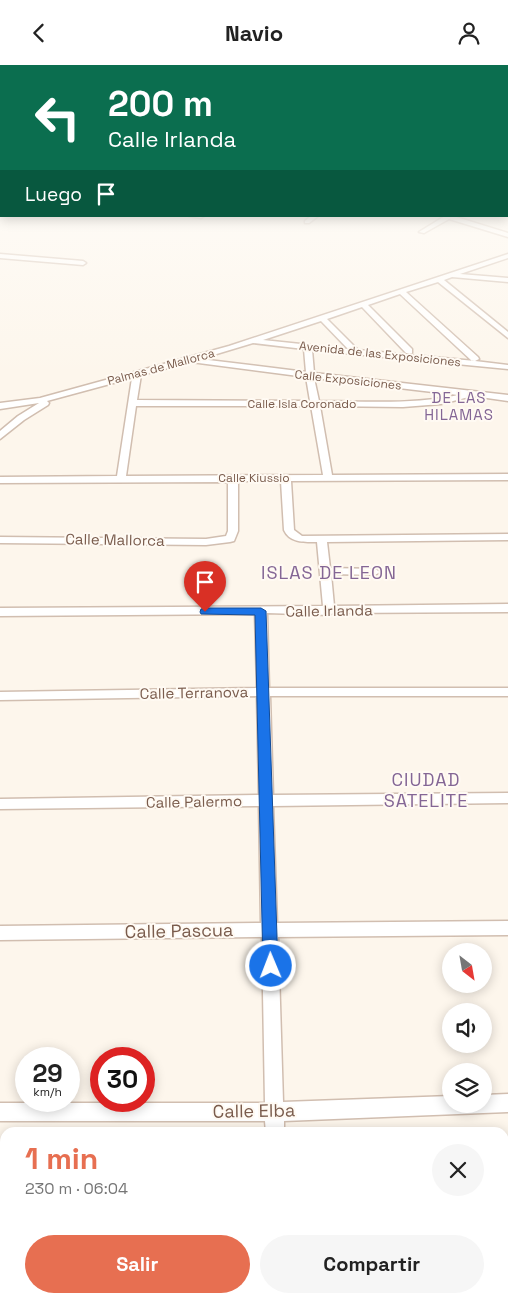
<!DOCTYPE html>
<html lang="es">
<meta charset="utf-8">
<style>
body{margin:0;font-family:"Space Grotesk",sans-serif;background:#f6f6f6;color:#222;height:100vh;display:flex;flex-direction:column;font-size:19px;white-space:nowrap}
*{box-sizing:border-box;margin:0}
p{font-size:16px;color:#767676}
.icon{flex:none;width:28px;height:28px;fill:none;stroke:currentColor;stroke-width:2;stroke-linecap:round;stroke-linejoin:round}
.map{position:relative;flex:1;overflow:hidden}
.panel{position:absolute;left:0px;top:1062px;width:509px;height:176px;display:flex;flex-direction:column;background:#fff;border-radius:15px 15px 0 0;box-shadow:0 2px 12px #0003}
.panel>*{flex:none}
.guide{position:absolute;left:0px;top:0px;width:509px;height:152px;box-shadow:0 2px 12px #0003;background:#0b6e4f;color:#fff;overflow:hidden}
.needle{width:32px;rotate:149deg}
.fabs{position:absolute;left:442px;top:878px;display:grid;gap:10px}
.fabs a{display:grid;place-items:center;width:50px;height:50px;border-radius:50%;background:#fff;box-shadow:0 2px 12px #0003;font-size:25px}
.speed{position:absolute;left:15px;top:982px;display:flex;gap:10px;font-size:25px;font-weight:700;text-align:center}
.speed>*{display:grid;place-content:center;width:65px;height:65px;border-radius:50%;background:#fff;box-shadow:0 2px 12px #0003;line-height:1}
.speed small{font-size:12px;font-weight:400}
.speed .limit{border:8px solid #d22;background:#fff;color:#111}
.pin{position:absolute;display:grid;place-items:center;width:42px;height:42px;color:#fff;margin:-51px -21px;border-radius:50% 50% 50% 0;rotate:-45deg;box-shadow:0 0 5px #0007}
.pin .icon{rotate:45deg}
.me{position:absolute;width:55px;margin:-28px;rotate:359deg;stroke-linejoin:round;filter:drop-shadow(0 0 4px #0008)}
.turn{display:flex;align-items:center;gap:18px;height:105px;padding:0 25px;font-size:22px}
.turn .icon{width:65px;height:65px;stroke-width:2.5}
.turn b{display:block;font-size:35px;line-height:42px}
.then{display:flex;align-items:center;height:48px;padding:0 25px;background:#0003;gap:10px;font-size:19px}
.round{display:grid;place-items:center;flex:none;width:52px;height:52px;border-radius:26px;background:#f6f6f6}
.summary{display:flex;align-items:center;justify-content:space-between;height:85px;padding:0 25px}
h1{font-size:30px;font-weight:700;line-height:38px;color:#e76f51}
.action{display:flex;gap:10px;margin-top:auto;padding:10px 25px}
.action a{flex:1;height:58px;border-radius:30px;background:#e76f51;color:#fff;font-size:20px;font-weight:700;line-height:58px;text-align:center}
.action a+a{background:#f6f6f6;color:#222}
header{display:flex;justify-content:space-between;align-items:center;height:65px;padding:0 25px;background:#fff;font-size:22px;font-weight:700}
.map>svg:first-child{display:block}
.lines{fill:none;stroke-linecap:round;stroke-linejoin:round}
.minor-casing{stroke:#d1beb0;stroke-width:3}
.tertiary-casing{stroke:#d1beb0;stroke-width:3}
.minor{fill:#fff;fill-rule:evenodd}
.tertiary{fill:#fff;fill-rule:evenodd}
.route{fill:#1a73e8;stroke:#114b97}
.labels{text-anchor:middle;stroke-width:4;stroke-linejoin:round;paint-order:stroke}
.far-street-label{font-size:12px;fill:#7a5c4d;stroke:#fffaf3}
.far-quarter-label{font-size:15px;letter-spacing:1px;fill:#846695;stroke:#fffaf3}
.street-label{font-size:15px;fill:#7a5c4d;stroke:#fffaf3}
.quarter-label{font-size:18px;letter-spacing:1px;fill:#846695;stroke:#fffaf3}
.near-street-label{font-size:18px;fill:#7a5c4d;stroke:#fffaf3}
</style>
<header><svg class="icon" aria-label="back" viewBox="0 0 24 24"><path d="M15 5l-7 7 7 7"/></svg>Navio<svg class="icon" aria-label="person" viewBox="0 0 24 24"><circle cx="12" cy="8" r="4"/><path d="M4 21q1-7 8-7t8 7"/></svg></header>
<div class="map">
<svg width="508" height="1238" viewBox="0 0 508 1238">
<rect width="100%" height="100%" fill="#fdf6ec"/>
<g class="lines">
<defs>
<path id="minor" d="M311,151H318L309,158H305V156Z
M445,151H453L508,168V172L449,154L424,168L419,167Z
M0,189L83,196L86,198L83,200L0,193Z
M508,189V193L460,209L508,213V217L452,212L444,215L508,267V273L438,217L406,227L478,292L479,294L475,296L508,300V304L312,285L314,308L508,330V336L473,331L441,339L403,342L320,341L332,410L508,409V415L291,416L294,465L302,471L508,469V475L327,477L330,503L375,504L380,507L375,510L331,509L334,541L508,539V547L333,548L329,550L267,548L269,623H508V631H270L273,730L508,728V738L273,741L277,858L508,856V870L278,872L283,1037L451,1031V1039H484V1030L508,1029V1047L284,1056V1068H266L265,1056H0V1038H265L262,872L0,875V861L261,858L259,741L0,744V734L259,730L257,631L0,635V627L257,623L255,549L0,551V543L323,541L317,477C304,477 290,478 284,465L281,416H238V466L234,476L230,477L206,480L0,478V472L206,474L226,471L228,466V417L0,418V412L117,411L132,313L47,336L49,338L48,340L24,355L0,374V366L18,351L39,338L0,344V338L40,333L229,281ZM400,229L472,296H475L358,285L327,254L362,242L406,288H412V284L368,240ZM321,256L348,284L263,275ZM253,278L304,284L306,307L200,294ZM191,297L306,312L310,336L137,335L141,310ZM314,313L458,330C413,340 365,336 319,336ZM136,341H311L323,410L126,411Z
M274,1234H295L297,1238H275Z"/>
<path id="tertiary" d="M189,151H204L201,153Z"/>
</defs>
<use href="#minor" class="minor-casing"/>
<use href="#tertiary" class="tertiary-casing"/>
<use href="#minor" class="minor"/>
<use href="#tertiary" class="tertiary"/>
</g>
<linearGradient id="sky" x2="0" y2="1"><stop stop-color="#97c7e8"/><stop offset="0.44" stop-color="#fefbf6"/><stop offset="1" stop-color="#fefbf6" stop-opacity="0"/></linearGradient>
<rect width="508" height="310" fill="url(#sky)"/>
<path class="route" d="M205,543H261L266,546L278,901L276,906L271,908L265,906L263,901L255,550L201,549L200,547L201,544Z"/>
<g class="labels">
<g class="far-street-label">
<text transform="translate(380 289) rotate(6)" y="4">Avenida de las Exposiciones</text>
<text transform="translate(161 302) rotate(-15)" y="4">Palmas de Mallorca</text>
<text transform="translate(348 315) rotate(6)" y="4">Calle Exposiciones</text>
<text x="302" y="343">Calle Isla Coronado</text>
<text x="254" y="417">Calle Kiussio</text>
</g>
<g class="far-quarter-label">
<text x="459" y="338">DE LAS<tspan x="459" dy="17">HILAMAS</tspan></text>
</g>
<g class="street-label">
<text transform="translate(115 475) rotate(1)" y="5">Calle Mallorca</text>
<text transform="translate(329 546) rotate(-1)" y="5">Calle Irlanda</text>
<text transform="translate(194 628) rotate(-1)" y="5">Calle Terranova</text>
<text transform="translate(194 737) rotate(-1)" y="5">Calle Palermo</text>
</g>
<g class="quarter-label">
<text x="329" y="514">ISLAS DE LEON</text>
<text x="426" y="721">CIUDAD<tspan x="426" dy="21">SATELITE</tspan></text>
</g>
<g class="near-street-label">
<text transform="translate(179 866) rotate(-1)" y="6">Calle Pascua</text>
<text transform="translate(254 1046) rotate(-1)" y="6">Calle Elba</text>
</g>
</g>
</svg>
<div class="fabs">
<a><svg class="needle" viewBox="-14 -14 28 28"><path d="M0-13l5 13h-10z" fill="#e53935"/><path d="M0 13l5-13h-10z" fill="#767676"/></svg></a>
<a><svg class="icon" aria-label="sound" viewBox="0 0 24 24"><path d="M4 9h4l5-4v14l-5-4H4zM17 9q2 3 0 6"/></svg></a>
<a><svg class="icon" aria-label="layers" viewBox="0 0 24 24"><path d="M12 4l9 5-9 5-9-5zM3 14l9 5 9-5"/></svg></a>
</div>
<div class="speed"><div>29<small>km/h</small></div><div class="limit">30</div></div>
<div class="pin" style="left:205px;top:547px;background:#d93025"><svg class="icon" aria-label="arrive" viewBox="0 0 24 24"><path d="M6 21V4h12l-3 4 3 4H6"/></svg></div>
<svg class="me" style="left:271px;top:901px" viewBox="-20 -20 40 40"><circle r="17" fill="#1a73e8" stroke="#fff" stroke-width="3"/><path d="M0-11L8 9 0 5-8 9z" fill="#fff"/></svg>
<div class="guide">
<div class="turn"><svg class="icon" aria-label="left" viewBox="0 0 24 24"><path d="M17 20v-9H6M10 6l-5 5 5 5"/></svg><div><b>200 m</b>Calle Irlanda</div></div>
<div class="then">Luego<svg class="icon" aria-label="arrive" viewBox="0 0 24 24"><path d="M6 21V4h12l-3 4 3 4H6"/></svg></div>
</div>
<section class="panel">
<div class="summary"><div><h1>1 min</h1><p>230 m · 06:04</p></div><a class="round"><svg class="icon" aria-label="close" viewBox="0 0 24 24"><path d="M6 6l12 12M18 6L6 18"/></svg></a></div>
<div class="action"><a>Salir</a><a>Compartir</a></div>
</section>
</div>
